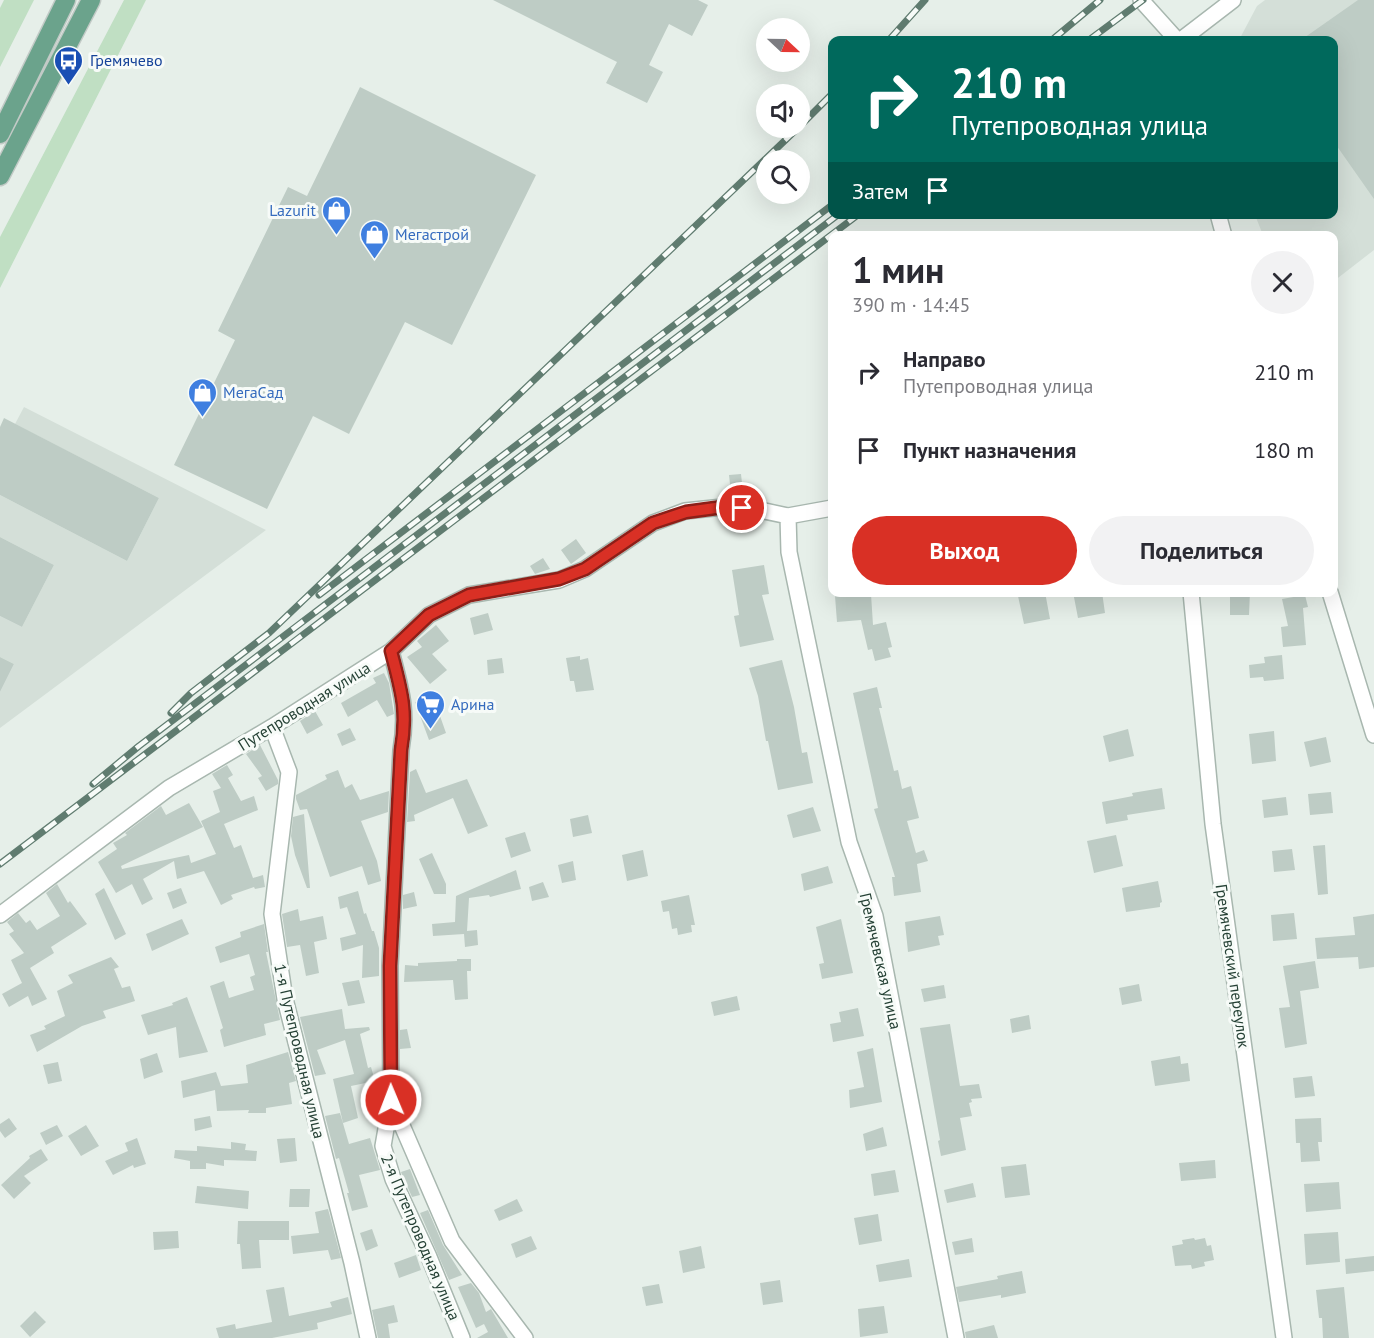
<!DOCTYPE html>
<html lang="ru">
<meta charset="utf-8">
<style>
body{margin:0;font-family:"PT Sans",sans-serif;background:#f2f2f3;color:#2b2b33;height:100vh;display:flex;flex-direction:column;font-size:22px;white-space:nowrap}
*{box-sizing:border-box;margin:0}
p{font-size:20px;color:#7c7c81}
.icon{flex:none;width:33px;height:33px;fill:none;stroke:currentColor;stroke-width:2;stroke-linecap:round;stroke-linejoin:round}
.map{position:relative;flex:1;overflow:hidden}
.sheet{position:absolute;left:828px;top:231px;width:510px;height:366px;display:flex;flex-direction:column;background:#fff;border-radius:12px;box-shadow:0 6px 24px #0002}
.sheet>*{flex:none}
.hud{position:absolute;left:828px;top:36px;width:510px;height:183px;border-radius:12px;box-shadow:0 6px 24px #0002;background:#00695c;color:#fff;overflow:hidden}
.needle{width:39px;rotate:112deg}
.controls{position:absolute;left:756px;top:18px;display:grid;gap:12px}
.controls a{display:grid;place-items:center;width:54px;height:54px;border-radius:50%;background:#fff;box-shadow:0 6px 24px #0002;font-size:30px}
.pin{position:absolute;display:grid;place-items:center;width:51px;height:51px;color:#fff;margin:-26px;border:3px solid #fff;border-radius:50%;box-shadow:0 2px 6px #0007}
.me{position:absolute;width:66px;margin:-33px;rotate:359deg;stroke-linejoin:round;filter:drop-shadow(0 0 4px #0008)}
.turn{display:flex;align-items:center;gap:21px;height:126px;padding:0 24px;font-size:27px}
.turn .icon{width:78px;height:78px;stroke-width:2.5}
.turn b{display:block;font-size:42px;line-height:51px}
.then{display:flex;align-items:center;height:57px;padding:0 24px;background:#0003;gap:12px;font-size:22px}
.round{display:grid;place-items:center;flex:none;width:63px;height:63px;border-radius:32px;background:#f2f2f3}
.headline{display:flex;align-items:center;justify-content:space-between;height:102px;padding:0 24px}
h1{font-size:36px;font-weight:700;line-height:45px}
.button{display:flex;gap:12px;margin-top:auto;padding:12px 24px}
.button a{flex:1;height:69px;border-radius:36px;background:#d93025;color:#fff;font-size:24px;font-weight:700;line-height:69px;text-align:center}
.button a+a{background:#f2f2f3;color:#2b2b33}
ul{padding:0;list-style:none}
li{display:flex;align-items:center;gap:18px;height:78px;padding:0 24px}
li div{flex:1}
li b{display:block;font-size:22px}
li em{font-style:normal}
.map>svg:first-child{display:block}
.built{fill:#d4dfd8}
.green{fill:#c0dfc3}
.building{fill:#beccc5}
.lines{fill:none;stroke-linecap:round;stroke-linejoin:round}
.street-casing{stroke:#a8b7af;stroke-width:18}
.primary-casing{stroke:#c2cac6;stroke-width:21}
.street{stroke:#fff;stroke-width:15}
.primary{stroke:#6ba38c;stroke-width:18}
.rail-casing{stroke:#607c70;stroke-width:7}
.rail{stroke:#f7fbf8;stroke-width:4.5;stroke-dasharray:14;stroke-linecap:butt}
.route-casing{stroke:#8d1f18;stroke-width:15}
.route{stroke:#d93025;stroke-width:10}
.labels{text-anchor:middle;stroke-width:6;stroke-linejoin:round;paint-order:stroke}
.transit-label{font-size:16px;fill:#164399;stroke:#f7fbf8;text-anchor:start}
.shop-label{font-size:16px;fill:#366cbe;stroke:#f7fbf8;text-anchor:start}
.street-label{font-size:16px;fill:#254135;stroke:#f7fbf8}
</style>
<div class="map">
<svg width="1374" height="1338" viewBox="0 0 1374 1338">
<rect width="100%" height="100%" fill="#e6efe9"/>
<path class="built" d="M1265,0H1374V250L1334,281V236L1263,235L1255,215L1334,214V40H1239L1257,6Z
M24,407L266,530L0,728V692L14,664L0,657V616L22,627L54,565L0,537V495L127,561L159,498L15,424Z"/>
<path class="green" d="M4,0H34L0,67V8Z
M124,0H146L0,288V237Z"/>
<path class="building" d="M493,0H698L708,5L692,36L669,24L649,65L663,72L647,103L606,83L617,62Z
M1358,0H1374V199L1334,142V40H1301Z
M360,87L536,175L452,345L405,322L349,434L313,416L267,509L174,465L235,340L218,331L288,187L307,196Z
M4,418L159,498L127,561L0,495V427Z
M741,474L743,492L731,493L729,475Z
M0,537L54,565L22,627L0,616Z
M576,539L586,553L571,564L561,550Z
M543,558L550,569L535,574L530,566Z
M764,565L769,594L762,595L774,640L740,647L734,616L739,615L732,570Z
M1039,592H1045L1050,619L1024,624L1018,596Z
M1073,592H1102L1105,613L1078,618Z
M1230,592H1250L1249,615H1230Z
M871,594L873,625L886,622L892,647L888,648L891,657L875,661L872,649L868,650L861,620L837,622L835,596Z
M1305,595L1308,607L1303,608L1306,645L1283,647L1281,627L1288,626L1282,599Z
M488,613L493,630L474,635L470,618Z
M436,625L449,641L432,654L447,670L430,684L407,657L422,647L417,641Z
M1282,655L1284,679L1264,681L1263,677L1250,678L1249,665L1265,663L1264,657Z
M580,656V660L588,658L594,690L576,692L574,681H570L566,658Z
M0,657L14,664L0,692Z
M502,658L504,673L488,675L487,660Z
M782,660L794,707L802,753L807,752L813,783L778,790L768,741H766L758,696L749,668Z
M384,673L389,683L394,714L387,717L377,700L348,717L341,703L376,683L373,678Z
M877,687L882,708H879L894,771L898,770L902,789L911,786L919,818L907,821L916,853L924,850L928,861L917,864L921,892L894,896L892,877H895L874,809L878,808L853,693Z
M433,696L446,733L429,740L415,702Z
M315,711L323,725L307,734L300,721Z
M350,728L356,740L342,746L337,734Z
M1128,729L1134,756L1109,762L1103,736Z
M1274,731L1276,761L1252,764L1249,734Z
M1326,737L1331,762L1310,767L1304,742Z
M260,745L278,780V784L266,791L258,778L262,776L246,754Z
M227,765L233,775L228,778L241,801L254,796L258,810L224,824L234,848L241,845L253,878L263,875L265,887L255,889L254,887L231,895L233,899L221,905L204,871L177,879L174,861L143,879L153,899L142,905L132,884L116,893L98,862L117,849L113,843L127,835L125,833L161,806L166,815L189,803L203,827L121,866L122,869L189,855L191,863L216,854L201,821L220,812L213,791L221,788L212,774Z
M416,769L426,793L467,779L488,826L468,834L453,798L414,815L415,821L407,822L410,772Z
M338,770L345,788L352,784L360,800L389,791L388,812L361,821L377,861L381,881L368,885L362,866L330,877L307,809L300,810L296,799V795L327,779L325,775Z
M1162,788L1165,809L1127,815L1128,820L1106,824L1102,802L1133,796L1132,793Z
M1331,792L1333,813L1310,815L1308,794Z
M1286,797L1288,815L1264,818L1262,800Z
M813,807L821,831L793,838L787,815Z
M304,814L310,888H307L295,855L291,836L293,817Z
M588,815L592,833L573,837L570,819Z
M525,832L531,851L511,858L505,838Z
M1116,835L1123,866L1094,873L1087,841Z
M1325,845L1328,894L1318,895L1313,846Z
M1292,849L1295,870L1274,872L1272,851Z
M643,850L648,876L627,881L622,855Z
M432,853L446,884V894H434L419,859Z
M573,861L576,880L562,883L558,865Z
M828,866L833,883L804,891L801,874Z
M516,870L521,889L490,897L489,895L469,898L467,931L477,930L478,945L465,947L464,934L433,936L432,924L455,922L456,896Z
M1158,881L1162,902L1160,903V907L1126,912L1122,888Z
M543,882L549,897L532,901L529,887Z
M57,884L68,903L70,901L87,924L51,947L54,953L30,968L47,999L32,1006L28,996L9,1007L2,994L22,983L11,960L24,953L9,934L14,931L7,922L18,913L26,923L30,920L37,930L60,916L46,893Z
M104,888L126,934L115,940L95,894Z
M181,888L187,903L173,909L167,893Z
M358,891L364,914L366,913L372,931H374L379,948V976L362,978L363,945L342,951L340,938L356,934L347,907L340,909L338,897Z
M414,892L417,906L403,909V895Z
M689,895L695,925H691L692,932L678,935L677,928L672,929L669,911L663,912L661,901Z
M298,909L300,921L323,916L327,939L314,942L319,973L306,976L300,945L287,947L282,914Z
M1294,913L1297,939L1273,941L1271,915Z
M1374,914V967L1359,969L1358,957L1317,959L1315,938L1355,935L1353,917Z
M940,916L944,935L938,936L940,945L908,952L905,922Z
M182,919L189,934L152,951L146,934Z
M841,919L853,973L822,979L819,964L824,963L816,927Z
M264,924L268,952H266L280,1020L264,1024L266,1035L224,1047L220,1030L223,1028L210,986L224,981L229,998L254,990L250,977L255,975L249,954L220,963L215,947L241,937L240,932Z
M111,957L119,967L114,969L122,988L130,986L135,1001L103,1011L106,1018L82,1026L37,1052L30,1035L46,1029L44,1026L65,1016L57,991L73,983L68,975Z
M457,959H471V971H467L468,999L455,1000L453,980L404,982L405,965L418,966V963L457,961Z
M1315,961L1319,988L1300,991L1307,1044L1285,1048L1279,1008L1290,1007L1283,966Z
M359,980L365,1003L348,1006L342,983Z
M1139,984L1142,1001L1122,1005L1119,988Z
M944,985L946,998L924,1002L921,989Z
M737,996L740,1010L714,1016L711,1002Z
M187,997L208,1052L179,1058L176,1027L148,1035L141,1015L173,1005L172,1003Z
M858,1008L864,1036L833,1042L830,1024L841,1022L839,1012Z
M342,1009L345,1029L369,1027L370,1030L360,1034L368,1068L371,1067L375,1081L351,1086L358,1118L343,1123L333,1079L354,1074L345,1040L317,1050L326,1074L315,1076L300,1017Z
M1029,1015L1031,1029L1012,1033L1010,1019Z
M950,1024L960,1086L979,1084L982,1098L971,1099L972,1102L969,1103L972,1116L960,1118L966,1150L941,1156L938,1141L940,1140L920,1028Z
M407,1029L411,1048L400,1049V1030Z
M873,1048L882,1102L850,1108L849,1090L864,1087L857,1052Z
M288,1052L296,1081L289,1083L292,1104L266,1108V1113H248L249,1110L217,1111L215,1090L183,1098L181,1081L216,1072L221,1086L248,1083L246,1065Z
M157,1053L163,1072L144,1079L140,1059Z
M1180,1056L1181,1064L1188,1063L1190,1081L1155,1086L1151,1061Z
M58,1062L62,1081L48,1084L43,1065Z
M1312,1076L1315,1096L1295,1098L1293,1078Z
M412,1080L416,1099L402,1101L401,1082Z
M340,1113L349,1144L370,1138L380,1170L359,1175L368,1207L352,1211L347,1193H349L339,1158L336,1159L325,1116Z
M210,1116L212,1127L195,1131L194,1119Z
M9,1118L17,1129L5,1138L0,1131V1124Z
M1321,1118L1322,1142H1318L1320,1161L1301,1162L1300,1143H1296L1295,1119Z
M57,1125L63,1136L46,1145L40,1133Z
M86,1125L99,1146L81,1156L68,1136Z
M883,1127L887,1146L866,1151L863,1134Z
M137,1138L146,1164L134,1168L133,1165L113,1175L105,1161L128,1151L125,1143Z
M295,1138L297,1161L280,1163L277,1139Z
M231,1142L246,1144L245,1150L257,1151L256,1161L224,1160V1166L206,1163V1169H190V1161L174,1158L175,1150L197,1151V1146L231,1149Z
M41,1149L48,1160L24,1176L31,1183L14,1199L1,1185L30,1158L29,1156Z
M1215,1160L1216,1178L1181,1181L1179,1163Z
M1026,1164L1030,1195L1005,1198L1001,1167Z
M410,1169L420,1195L412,1197L401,1172Z
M895,1170L899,1192L874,1196L871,1174Z
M1339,1182L1341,1209L1306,1212L1304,1184Z
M973,1183L976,1197L947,1203L944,1190Z
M197,1186L249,1191L248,1209L195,1203Z
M290,1189H310L309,1207H289Z
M517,1199L523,1211L499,1221L494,1210Z
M328,1209L341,1258L331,1260L328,1250L293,1254L291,1236L319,1233L315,1212Z
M428,1210L443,1245L462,1275L449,1280L420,1213Z
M878,1214L882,1241L859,1245L854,1218Z
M238,1221H289V1240H259L261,1268L242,1269L240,1244H237Z
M372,1229L378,1246L366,1251L360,1233Z
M178,1231L179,1248L154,1250L153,1232Z
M1338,1232L1340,1262L1306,1265L1304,1234Z
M531,1236L537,1249L516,1258L511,1244Z
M972,1238L974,1252L955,1255L952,1242Z
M1194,1238L1195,1240L1205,1238L1207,1246L1211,1245L1214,1260L1204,1262L1205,1266L1192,1269L1191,1265L1175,1266L1172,1246L1183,1244L1182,1240Z
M701,1246L705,1268L683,1273L679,1251Z
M416,1255L421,1270L399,1278L394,1263Z
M1374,1256V1271L1346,1274L1345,1259Z
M909,1259L912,1277L879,1282L876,1265Z
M1022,1271L1026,1293L1001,1298V1295L959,1302L956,1287L998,1279L997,1276Z
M780,1280L783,1302L763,1305L760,1283Z
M471,1283L479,1293L486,1312L491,1309L508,1338H477L488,1332L484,1324L476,1328L458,1287Z
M659,1284L663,1303L646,1306L642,1287Z
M284,1287L289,1316L332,1307L330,1302L348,1297L352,1314L317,1323L318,1329L272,1338H219L216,1328L235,1324L236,1329L272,1322L266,1290Z
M1344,1287L1349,1338H1323L1322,1318H1319L1316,1290Z
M394,1305L398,1322L388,1324L390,1338H378L372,1310Z
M884,1306L888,1333L860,1337L858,1309Z
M35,1311L46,1322L30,1337L20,1326Z
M994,1325L998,1338H966L965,1332Z"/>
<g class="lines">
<defs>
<path id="street" d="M1141,0L1177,40
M1181,40L1233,0
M1218,214L1224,236
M788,516L789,552L849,842L875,916L956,1338
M1191,592L1213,824L1284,1338
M1330,592L1374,735
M391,651C401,690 408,710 401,750L390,966L391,1100L452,1241L525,1338
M272,727L289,772L272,914L285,999L352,1263L368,1338
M0,915L169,788L272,727L391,651L429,615L469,595L559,580L585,569L653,523L685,511L723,507L760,510L788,516L832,508
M391,1100L383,1146L393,1179L429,1257L462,1338"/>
<path id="primary" d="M0,134L66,0
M0,176L91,0"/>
</defs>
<use href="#street" class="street-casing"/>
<use href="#primary" class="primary-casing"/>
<use href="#street" class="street"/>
<use href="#primary" class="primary"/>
<defs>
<path id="rail" d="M889,40L925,0
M1052,40L1100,0
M1089,40L1143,0
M800,126L832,94
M319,595L832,205
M171,713L191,693L269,633L798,128
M93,784L139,746L839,214
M0,864L859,214"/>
</defs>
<use href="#rail" class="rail-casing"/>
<use href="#rail" class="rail"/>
</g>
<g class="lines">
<defs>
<path id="route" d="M391,1100L390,966L401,750C408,710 401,690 391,651L429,615L469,595L559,579L585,569L653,523L686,512L723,507L742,508"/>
</defs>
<use href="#route" class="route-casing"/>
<use href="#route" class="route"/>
</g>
<defs>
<symbol id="bus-pin" viewBox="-11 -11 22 30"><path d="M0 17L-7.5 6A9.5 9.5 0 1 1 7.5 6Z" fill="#1a4fb4" stroke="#f7fbf8"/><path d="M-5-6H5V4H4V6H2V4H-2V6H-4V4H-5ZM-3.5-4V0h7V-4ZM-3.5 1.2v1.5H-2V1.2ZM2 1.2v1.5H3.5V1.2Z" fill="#fff"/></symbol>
<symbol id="shop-pin" viewBox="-11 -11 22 30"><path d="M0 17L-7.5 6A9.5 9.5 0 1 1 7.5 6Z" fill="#3f7fe0" stroke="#f7fbf8"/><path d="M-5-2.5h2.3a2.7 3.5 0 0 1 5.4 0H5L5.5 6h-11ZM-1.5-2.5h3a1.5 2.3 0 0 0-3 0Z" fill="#fff"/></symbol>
<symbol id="supermarket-pin" viewBox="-11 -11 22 30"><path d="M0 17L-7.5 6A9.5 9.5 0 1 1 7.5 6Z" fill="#3f7fe0" stroke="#f7fbf8"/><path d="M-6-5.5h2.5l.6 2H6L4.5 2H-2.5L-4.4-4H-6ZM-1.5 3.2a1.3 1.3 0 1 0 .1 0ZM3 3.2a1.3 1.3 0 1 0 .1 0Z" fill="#fff"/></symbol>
</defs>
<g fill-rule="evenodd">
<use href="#bus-pin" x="52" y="44" width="33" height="45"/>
<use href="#shop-pin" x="320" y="194" width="33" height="45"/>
<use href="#shop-pin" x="358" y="218" width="33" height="45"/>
<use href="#shop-pin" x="186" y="376" width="33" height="45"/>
<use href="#supermarket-pin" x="414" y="688" width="33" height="45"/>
</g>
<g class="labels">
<g class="transit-label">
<text x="90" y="66">Гремячево</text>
</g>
<g class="shop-label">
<text x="316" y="216" text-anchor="end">Lazurit</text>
<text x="395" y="240">Мегастрой</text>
<text x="223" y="398">МегаСад</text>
<text x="451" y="710">Арина</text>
</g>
<g class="street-label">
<text transform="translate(304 706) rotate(-32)" y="6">Путепроводная улица</text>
<text transform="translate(881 961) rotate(77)" y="6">Гремячевская улица</text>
<text transform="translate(1233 966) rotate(82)" y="6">Гремячевский переулок</text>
<text transform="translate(300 1051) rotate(77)" y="6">1-я Путепроводная улица</text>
<text transform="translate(421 1237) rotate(67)" y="6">2-я Путепроводная улица</text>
</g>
</g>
</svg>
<div class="controls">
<a><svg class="needle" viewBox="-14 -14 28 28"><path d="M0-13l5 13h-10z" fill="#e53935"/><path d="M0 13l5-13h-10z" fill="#7c7c81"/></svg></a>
<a><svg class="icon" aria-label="sound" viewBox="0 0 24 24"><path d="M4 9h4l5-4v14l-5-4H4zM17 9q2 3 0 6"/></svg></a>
<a><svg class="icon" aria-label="search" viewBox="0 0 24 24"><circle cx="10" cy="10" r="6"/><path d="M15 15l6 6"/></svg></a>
</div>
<div class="pin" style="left:742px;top:508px;background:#d93025"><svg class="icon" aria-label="arrive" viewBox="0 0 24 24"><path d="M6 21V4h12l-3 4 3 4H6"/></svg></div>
<svg class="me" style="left:391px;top:1100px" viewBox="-20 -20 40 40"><circle r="17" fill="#d93025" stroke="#fff" stroke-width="3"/><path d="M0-11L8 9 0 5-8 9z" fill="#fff"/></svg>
<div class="hud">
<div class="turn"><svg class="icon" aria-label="right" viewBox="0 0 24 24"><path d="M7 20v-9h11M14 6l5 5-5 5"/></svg><div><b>210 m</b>Путепроводная улица</div></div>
<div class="then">Затем<svg class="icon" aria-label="arrive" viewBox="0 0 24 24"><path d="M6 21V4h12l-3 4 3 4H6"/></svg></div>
</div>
<section class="sheet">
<div class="headline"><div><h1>1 мин</h1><p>390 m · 14:45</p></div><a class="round"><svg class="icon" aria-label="close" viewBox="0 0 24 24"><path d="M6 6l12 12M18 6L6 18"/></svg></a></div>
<ul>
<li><svg class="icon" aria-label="right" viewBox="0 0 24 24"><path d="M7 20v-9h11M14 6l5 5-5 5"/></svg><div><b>Направо</b><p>Путепроводная улица</p></div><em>210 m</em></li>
<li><svg class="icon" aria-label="arrive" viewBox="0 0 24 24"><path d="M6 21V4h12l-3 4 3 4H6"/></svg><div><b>Пункт назначения</b></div><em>180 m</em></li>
</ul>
<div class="button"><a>Выход</a><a>Поделиться</a></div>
</section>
</div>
